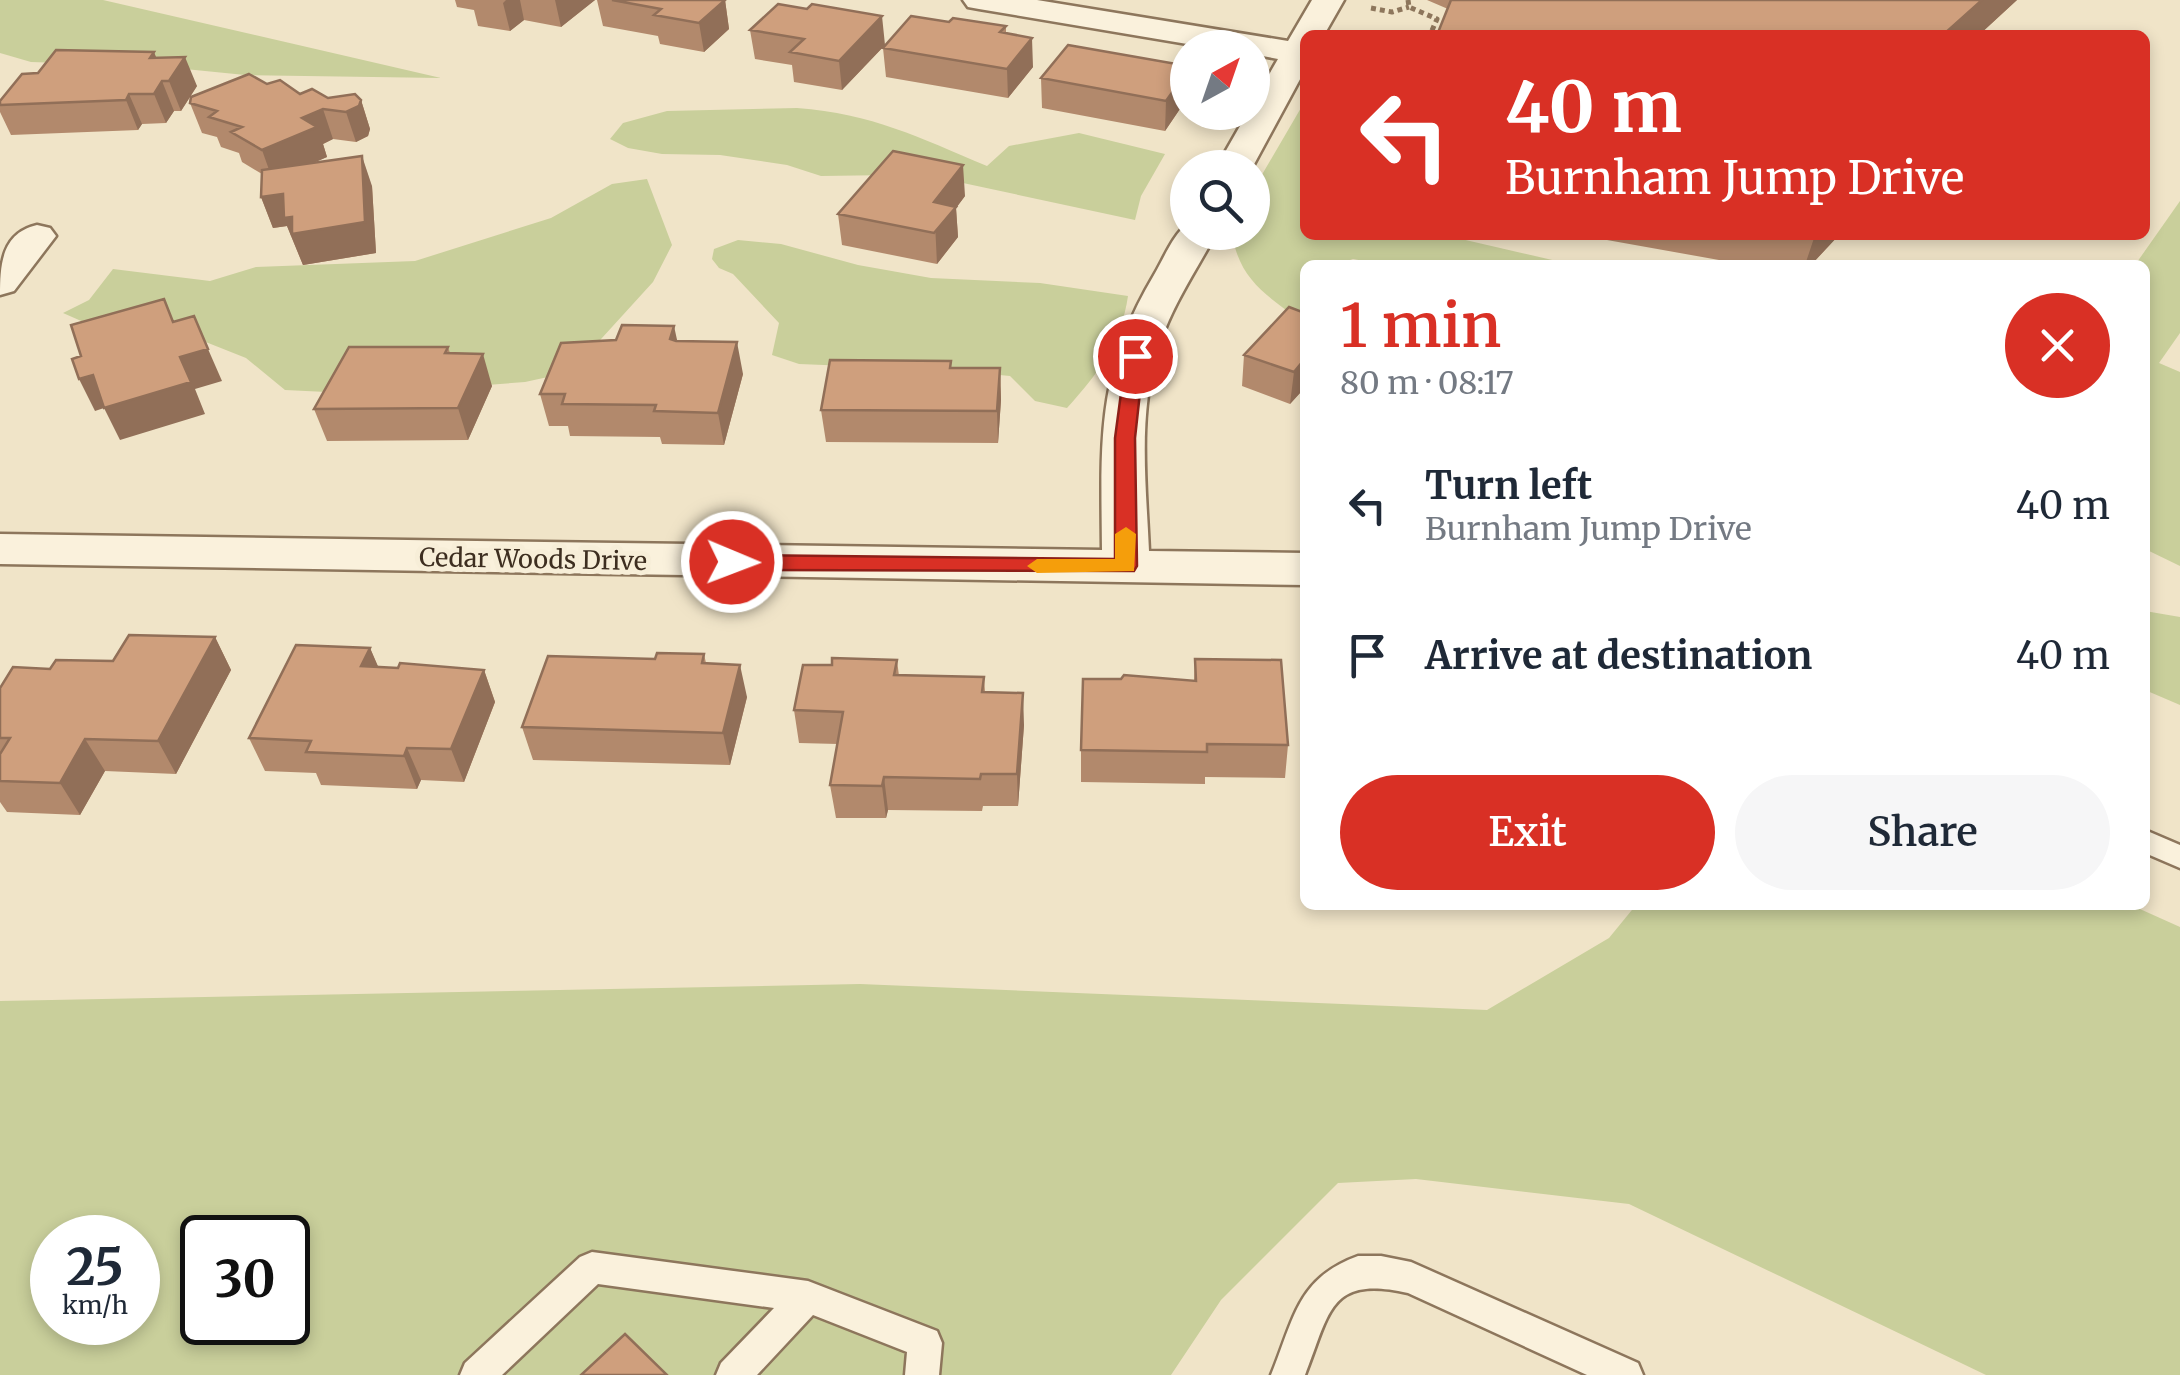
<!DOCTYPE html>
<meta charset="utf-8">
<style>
body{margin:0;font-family:Merriweather,serif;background:#f6f6f7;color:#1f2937;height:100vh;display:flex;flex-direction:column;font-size:38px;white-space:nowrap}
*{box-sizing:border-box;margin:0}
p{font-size:32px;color:#747a83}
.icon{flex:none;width:55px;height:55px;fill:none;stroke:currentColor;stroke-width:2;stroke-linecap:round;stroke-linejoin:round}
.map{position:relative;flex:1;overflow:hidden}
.side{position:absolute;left:1300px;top:260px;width:850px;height:650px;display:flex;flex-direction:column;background:#fff;border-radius:15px;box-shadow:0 5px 15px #0003}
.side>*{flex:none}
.hud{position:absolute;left:1300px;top:30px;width:850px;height:210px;border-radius:15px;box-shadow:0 5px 15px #0003;background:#d93025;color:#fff;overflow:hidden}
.needle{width:65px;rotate:40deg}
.buttons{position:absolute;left:1170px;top:30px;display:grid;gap:20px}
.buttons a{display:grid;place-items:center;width:100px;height:100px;border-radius:50%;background:#fff;box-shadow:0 5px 15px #0003;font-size:50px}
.speed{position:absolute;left:30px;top:1215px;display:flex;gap:20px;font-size:50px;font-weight:700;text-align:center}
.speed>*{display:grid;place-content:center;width:130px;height:130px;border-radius:50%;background:#fff;box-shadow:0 5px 15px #0003;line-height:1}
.speed small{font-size:25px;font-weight:400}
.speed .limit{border:5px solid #111;border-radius:15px;background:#fff;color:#111}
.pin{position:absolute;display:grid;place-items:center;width:85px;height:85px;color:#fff;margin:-42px;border:5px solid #fff;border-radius:50%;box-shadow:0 2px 10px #0007}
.me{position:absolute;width:110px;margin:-55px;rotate:91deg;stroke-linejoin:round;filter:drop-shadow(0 0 8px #0008)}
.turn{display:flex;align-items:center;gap:35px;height:210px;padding:0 40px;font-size:45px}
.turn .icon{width:130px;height:130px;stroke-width:2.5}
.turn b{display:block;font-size:70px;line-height:85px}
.round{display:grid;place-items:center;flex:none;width:105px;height:105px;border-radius:52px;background:#f6f6f7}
.summary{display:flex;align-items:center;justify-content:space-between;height:170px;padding:0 40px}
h1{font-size:60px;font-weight:600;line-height:75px;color:#d93025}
.cta{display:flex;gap:20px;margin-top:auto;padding:20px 40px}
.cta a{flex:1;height:115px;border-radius:60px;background:#d93025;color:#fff;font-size:40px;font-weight:600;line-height:115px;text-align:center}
.cta a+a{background:#f6f6f7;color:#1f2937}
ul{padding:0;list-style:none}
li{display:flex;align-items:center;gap:30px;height:150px;padding:0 40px}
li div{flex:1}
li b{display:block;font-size:38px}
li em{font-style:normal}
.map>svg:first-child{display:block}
.green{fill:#c9cf9b;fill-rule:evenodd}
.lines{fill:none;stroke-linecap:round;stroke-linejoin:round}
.lane-casing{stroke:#8d765c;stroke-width:5}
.street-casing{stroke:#8d765c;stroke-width:5}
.path{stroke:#8d765c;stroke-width:5;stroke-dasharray:5 4;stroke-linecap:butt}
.lane{fill:#faf1dc;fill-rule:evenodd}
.street{fill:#faf1dc;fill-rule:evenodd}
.wall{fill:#b2896c}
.shaded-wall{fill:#916f58}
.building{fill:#cf9f7d;stroke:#916f58;stroke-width:2.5}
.route{fill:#d93025;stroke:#8d1f18;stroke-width:2.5}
.slow{fill:#f59e0b}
.labels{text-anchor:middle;stroke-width:10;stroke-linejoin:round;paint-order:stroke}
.street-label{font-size:25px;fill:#3d2e20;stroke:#f7eed8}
</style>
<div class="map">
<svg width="2180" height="1375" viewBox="0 0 2180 1375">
<rect width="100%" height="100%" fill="#f0e4c8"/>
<path class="green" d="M0,0H103L441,78L245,75L155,66L31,62L0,53Z
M1305,101V235H1444L1574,265H1385L1353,259L1336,265H1305V275L1301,277L1305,280V324C1268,296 1239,281 1232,233L1252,232L1253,190Z
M797,108C873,114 918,137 987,166L1009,146L1079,133L1165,154L1141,196L1135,220L949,180L892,175L821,176L787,165L720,155L662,154L628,148L610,139L623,123L667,111Z
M647,179L672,245L653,282L571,372L525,382L368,394L285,390L246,358L178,331L88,324L63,313L89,300L113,269L210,281L256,267L415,261L551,218L612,184Z
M2180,201V333L2159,363L2180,372V566L2145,549V265H2135Z
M738,240L781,244L858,265L931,278L1040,283L1128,296C1121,343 1098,374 1067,408L1035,401L1010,376L948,370L799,364L772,355L779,323L733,274L719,268L712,259L714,249Z
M2145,611L2180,617V705L2145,690Z
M1636,905H2131L2180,927V1375H1986L1629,1204L1416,1179L1338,1183L1221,1300L1171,1375H0V1001L860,984L1487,1010L1609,938ZM52,1238H138V1322H52ZM202,1238H288V1322H202Z"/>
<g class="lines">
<defs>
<path id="lane" d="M2145,830L2180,845V868L2145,853Z
M592,1252L808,1281L937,1331L942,1343L939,1375H905L907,1352L813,1315L757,1375H716L721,1363L774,1308L598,1284L502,1375H460L465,1363L580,1257Z
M1358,1256H1381L1411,1262L1638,1363L1643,1375H1587L1408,1293C1329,1275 1330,1312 1305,1375H1271C1294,1319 1297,1278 1358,1256Z"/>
<path id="street" d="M963,0H1037L1288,41L1312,0H1344L1324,35H1305V70L1252,168H1216L1248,112H1252V104L1278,59L1252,54V48H1211L979,9L968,7Z
M1188,223V232H1217C1197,269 1173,304 1160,343C1137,410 1146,482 1149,551L1305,553V585L0,564V534L1102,550C1101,441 1096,372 1154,275C1164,258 1173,235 1188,223Z
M37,225L50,228L56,236L14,291L0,295C0,264 2,233 37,225Z"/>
</defs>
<use href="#lane" class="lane-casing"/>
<use href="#street" class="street-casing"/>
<path class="path" d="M1408,0L1409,7L1437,19L1430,35
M1371,8L1392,12L1409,7"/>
<use href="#lane" class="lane"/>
<use href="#street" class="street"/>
</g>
<path class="wall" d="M455,0H595L561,27L524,20L510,31L478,26L474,10L457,7Z
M597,0H725L729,29L704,52L660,44L658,36L603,26Z
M1427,0H2017L1979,35H1437L1448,9Z
M807,9L885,45L842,90L794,82L792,65L755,59L750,30Z
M949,22L1006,26V33L1033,67L1008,98L886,77L883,48Z
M156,58L197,86L181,111H174L166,123L142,124L138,130L11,135L0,112V101L38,73Z
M1188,66V97L1165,131L1042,108L1041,78Z
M300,94L328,98L361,100L370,129L368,136L356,142L333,139L323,144L327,157L312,163L372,186L376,253L303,265L287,226L273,228L261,197L262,174L242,162L239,153L221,147L217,137L202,133L190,103Z
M965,196L956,208L958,237L937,264L842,245L838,214Z
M1579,235H1839L1811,265H1747Z
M1305,313V395L1300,393L1290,404L1242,386L1244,355Z
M616,340L678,341L743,374L724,445L662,444L660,437L570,436L568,426H549L540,394Z
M448,347L450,353L492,386L468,440L327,441L314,409Z
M951,368H1000L1001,400L998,443L826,442L821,410Z
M215,637L231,670L176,774L105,771L80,815L7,812L0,802V688L50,669L113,661Z
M370,648L378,667L484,670L495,702L464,782L421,780L417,789L321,785L316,773L265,771L249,738Z
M704,654L706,663L747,697L730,765L533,760L522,727L655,659Z
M1195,659L1288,745L1285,778L1205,777V784L1081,782V750L1194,681Z
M897,660L899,676L984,677L985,692L1024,725L1018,806H983L982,811L888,810L886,818H836L830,785L838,744L799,743L794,710L832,665Z"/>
<path class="shaded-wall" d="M506,0H520L524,20L510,31L503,3Z
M555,0H595L561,27Z
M725,0L729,29L704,52L699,23Z
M1982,0H2017L1979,35H1943Z
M882,16L885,45L842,90L839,61Z
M1032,38L1033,67L1008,98L1007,69Z
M154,52L166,81H162L174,111L166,123L154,94L150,58Z
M185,57L197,86L181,111L169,81Z
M1188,70V97L1165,131L1166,101Z
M129,94L142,124L138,130L126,100Z
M361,100L370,129L368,136L356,142L346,112Z
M323,109L333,139L323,144L327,157L273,181L262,150L302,118Z
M362,156L372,186L376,253L303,265L287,226L273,228L261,197L283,194Z
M963,165L965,196L956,208L958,237L937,264L934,202Z
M1815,235H1839L1811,265H1805Z
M674,326L681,358L670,339Z
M737,342L743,374L724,445L718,413Z
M208,349L222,381L195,389L205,414L120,440L104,408L95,411L79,379L180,357Z
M483,354L492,386L468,440L458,408Z
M1303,361L1300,393L1290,404L1294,372Z
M1000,368L1001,400L998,443L997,411Z
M215,637L231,670L176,774L158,741Z
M370,648L384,680L361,666Z
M740,665L747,697L730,765L723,733Z
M484,670L495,702L464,782L451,749Z
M1023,693L1024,725L1018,806L1017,774Z
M85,739L105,771L80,815L60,783Z
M407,748L421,780L417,789L404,756Z
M884,777L888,810L886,818L882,786Z"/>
<path class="building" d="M612,0H725L699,23L654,15L661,9Z
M1451,0H1982L1943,35H1437Z
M778,4L807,9L812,4L882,16L839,61L790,52L804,39L750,30Z
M911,16L949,22L953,18L1006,26L1000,32L1032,38L1007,69L883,48Z
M1068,45L1188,66V70L1166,101L1041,78Z
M56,50L154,52L150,58L185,57L169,81H162L154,94H129L126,100L0,105V101L22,74L38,73Z
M249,74L267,84L280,80L300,94L312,89L328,98L355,94L361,100L359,106L346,112L323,109L302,118L317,127L262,150L231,132L242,127L209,117L217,111L190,103L191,97Z
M893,151L963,165L934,202L956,207L934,233L838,214Z
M362,156L365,222L292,234V217L284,218L283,194L261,197L262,170Z
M164,299L173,322L194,316L208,349L180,357L191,382L104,408L93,375L79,379L72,359L81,356L71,325Z
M1289,307L1305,313V362L1303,361L1294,372L1244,355Z
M622,325L674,326L670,339L676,341L737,342L718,413L654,411L656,405L562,404L565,394H540L561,343L616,340Z
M349,347H448L445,353L483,354L458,408L314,409Z
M830,360L951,361L950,368H1000L997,411L821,410Z
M129,635L215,637L158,741L85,739L60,783L0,781V754L10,738H0V688L13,667L50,669L56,660L113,661Z
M296,645L370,648L361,666L398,668L400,663L484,670L451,749L407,748L404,756L306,752L311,741L249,738Z
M657,653L704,654L702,663L740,665L723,733L522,727L548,656L655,659Z
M832,658L897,660L894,675L984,677L982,692L1023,693L1017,774H981L980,779L884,777L882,786L830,785L843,712L794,710L803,665H832Z
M1195,659L1281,660L1288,745L1207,744V752L1081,750L1083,679H1121L1124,675L1196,681Z
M625,1334L667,1375H581Z"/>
<path class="route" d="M1135,350L1144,356L1135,438L1137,566L1134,571L732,570L721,562L732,555L1115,559V438L1126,356Z"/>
<path class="slow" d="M1126,527L1136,534L1134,571L1037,573L1027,566L1037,559H1115V534Z"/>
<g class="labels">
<g class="street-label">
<text transform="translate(533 559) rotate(1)" y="9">Cedar Woods Drive</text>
</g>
</g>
</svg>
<div class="buttons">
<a><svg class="needle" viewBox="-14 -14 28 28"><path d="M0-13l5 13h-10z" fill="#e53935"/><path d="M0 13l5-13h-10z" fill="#747a83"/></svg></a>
<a><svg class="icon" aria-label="search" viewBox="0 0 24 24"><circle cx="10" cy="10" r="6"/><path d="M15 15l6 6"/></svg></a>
</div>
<div class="speed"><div>25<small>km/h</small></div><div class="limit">30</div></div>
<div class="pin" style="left:1135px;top:356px;background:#d93025"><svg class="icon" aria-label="arrive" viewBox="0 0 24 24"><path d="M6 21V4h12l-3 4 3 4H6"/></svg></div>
<svg class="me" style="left:732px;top:562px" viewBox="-20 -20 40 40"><circle r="17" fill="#d93025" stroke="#fff" stroke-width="3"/><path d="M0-11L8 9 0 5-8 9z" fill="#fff"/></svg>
<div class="hud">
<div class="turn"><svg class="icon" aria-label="left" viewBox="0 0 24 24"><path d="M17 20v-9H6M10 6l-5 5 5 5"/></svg><div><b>40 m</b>Burnham Jump Drive</div></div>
</div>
<section class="side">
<div class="summary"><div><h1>1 min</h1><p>80 m · 08:17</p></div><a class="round" style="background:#d93025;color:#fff"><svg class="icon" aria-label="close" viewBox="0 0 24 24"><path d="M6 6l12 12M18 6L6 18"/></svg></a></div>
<ul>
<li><svg class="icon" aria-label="left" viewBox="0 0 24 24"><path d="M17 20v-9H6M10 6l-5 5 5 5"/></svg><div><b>Turn left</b><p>Burnham Jump Drive</p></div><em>40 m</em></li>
<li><svg class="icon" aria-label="arrive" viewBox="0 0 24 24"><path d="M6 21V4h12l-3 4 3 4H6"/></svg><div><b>Arrive at destination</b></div><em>40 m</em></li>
</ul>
<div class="cta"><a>Exit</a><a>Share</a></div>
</section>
</div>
